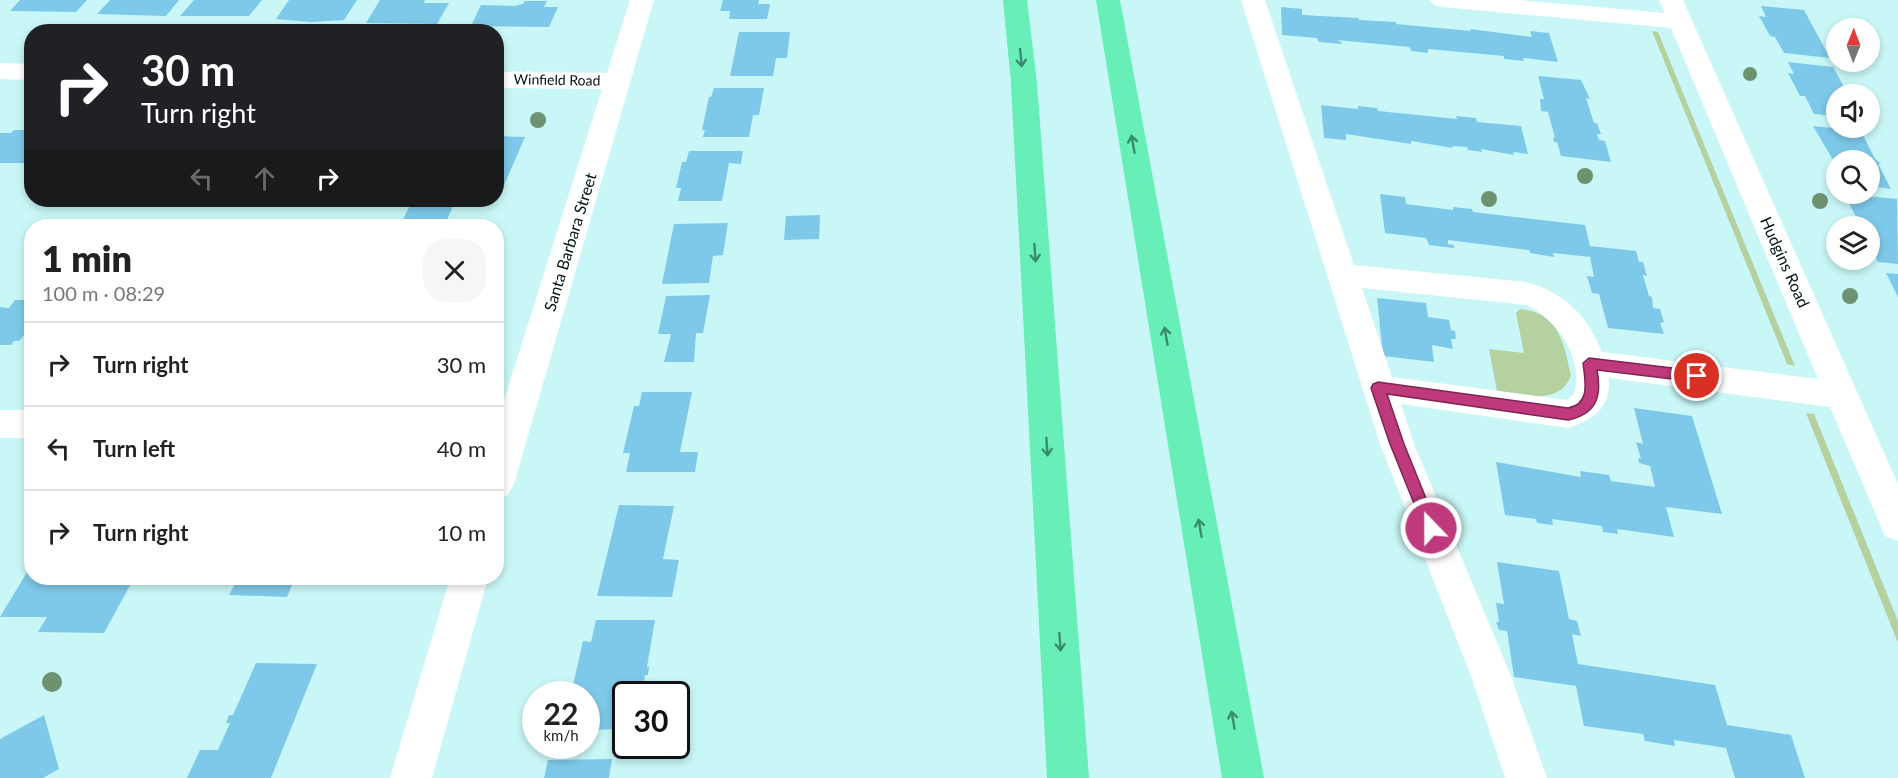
<!DOCTYPE html>
<meta charset="utf-8">
<style>
body{margin:0;font-family:Lato,sans-serif;background:#f6f6f6;color:#222;height:100vh;display:flex;flex-direction:column;font-size:22px;white-space:nowrap}
*{box-sizing:border-box;margin:0}
p{font-size:20px;color:#767676}
.icon{flex:none;width:33px;height:33px;fill:none;stroke:currentColor;stroke-width:2;stroke-linecap:round;stroke-linejoin:round}
.map{position:relative;flex:1;overflow:hidden}
.side{position:absolute;left:24px;top:219px;width:480px;height:366px;display:flex;flex-direction:column;background:#fff;border-radius:24px;box-shadow:0 3px 9px #0003}
.side>*{flex:none}
.guide{position:absolute;left:24px;top:24px;width:480px;height:183px;border-radius:24px;box-shadow:0 3px 9px #0003;background:#202124;color:#fff;overflow:hidden}
.needle{width:39px;rotate:1deg}
.tools{position:absolute;left:1826px;top:18px;display:grid;gap:12px}
.tools a{display:grid;place-items:center;width:54px;height:54px;border-radius:50%;background:#fff;box-shadow:0 3px 9px #0003;font-size:30px}
.speed{position:absolute;left:522px;top:681px;display:flex;gap:12px;font-size:30px;font-weight:700;text-align:center}
.speed>*{display:grid;place-content:center;width:78px;height:78px;border-radius:50%;background:#fff;box-shadow:0 3px 9px #0003;line-height:1}
.speed small{font-size:15px;font-weight:400}
.speed .limit{border:3px solid #111;border-radius:9px;background:#fff;color:#111}
.pin{position:absolute;display:grid;place-items:center;width:51px;height:51px;color:#fff;margin:-26px;border:3px solid #fff;border-radius:50%;box-shadow:0 2px 6px #0007}
.me{position:absolute;width:66px;margin:-33px;rotate:338deg;stroke-linejoin:round;filter:drop-shadow(0 0 4px #0008)}
.turn{display:flex;align-items:center;gap:21px;height:126px;padding:0 18px;font-size:27px}
.turn .icon{width:78px;height:78px;stroke-width:2.5}
.turn b{display:block;font-size:42px;line-height:51px}
.lanes{display:flex;align-items:center;height:57px;padding:0 18px;background:#0003;justify-content:center;gap:30px;direction:ltr}
.lanes .off{opacity:.35}
.round{display:grid;place-items:center;flex:none;width:63px;height:63px;border-radius:24px;background:#f6f6f6}
.summary{display:flex;align-items:center;justify-content:space-between;height:102px;padding:0 18px}
h1{font-size:36px;font-weight:800;line-height:45px}
ul{padding:0;list-style:none}
li{display:flex;align-items:center;gap:18px;height:84px;padding:0 18px;border-top:2px solid #e0e0e0}
li div{flex:1}
li b{display:block;font-size:22px}
li em{font-style:normal}
.map>svg:first-child{display:block}
.green{fill:#b5d1a0}
.building{fill:#7ec9e9}
.lines{fill:none;stroke-linecap:round;stroke-linejoin:round}
.minor{fill:#fff;fill-rule:evenodd}
.motorway{fill:#68eeb7;fill-rule:evenodd}
.tree{fill:#6e926f}
.oneway{stroke:#3a8b6c}
.route{fill:#bf3a7c;stroke:#7c2651;stroke-width:1.5}
.labels{text-anchor:middle;stroke-width:6;stroke-linejoin:round;paint-order:stroke}
.far-street-label{font-size:14px;fill:#021111;stroke:#fff}
.street-label{font-size:16px;fill:#021111;stroke:#fff}
</style>
<div class="map">
<svg width="1898" height="778" viewBox="0 0 1898 778">
<rect width="100%" height="100%" fill="#c9f7f7"/>
<path class="green" d="M1652,31L1658,32L1795,366L1787,364Z
M1520,309C1560,313 1564,344 1571,376C1558,406 1524,395 1497,391L1489,349L1524,353L1516,313Z
M1806,413L1814,414L1898,621V643Z"/>
<path class="building" d="M20,0H87L76,12L10,11Z
M110,0H179L166,16L97,14Z
M194,0H262L249,16H180Z
M289,0H357L344,20L311,22L276,19Z
M380,0H425L424,3H449L437,24L366,23Z
M723,0H759L758,4H770L767,19H729L730,11H720Z
M525,1H547L544,7H558L549,27L471,26L481,5L515,6L523,4Z
M1761,6L1804,10L1830,58L1784,53L1775,37L1770,36L1759,16L1766,17Z
M1281,7L1302,9V15L1359,18V20L1396,22V24L1471,31L1470,29L1532,37L1530,31L1549,33L1558,62L1523,58L1524,61L1504,59V56L1428,49V53L1412,51L1409,47L1337,40L1341,42L1342,44L1319,42L1317,38L1282,35Z
M739,32H790L787,58H776L773,76H730Z
M1788,62L1833,67L1848,94H1836V116L1814,114L1805,96H1800L1788,73L1794,74Z
M1538,76L1581,80L1590,99L1586,98L1594,123H1597L1601,134H1597L1599,140L1605,141L1611,162L1561,156L1557,142H1554L1553,137L1555,138L1548,112L1541,111L1540,99H1544Z
M714,88H764L759,115H753L749,137H703L705,130H702L709,97H711Z
M1321,105L1358,109V106L1377,108L1378,111L1457,119L1456,116L1476,118L1477,122L1521,126L1528,154L1513,152L1514,155L1481,149L1482,152L1468,150L1467,147L1452,146L1453,148L1411,141V144L1346,134V140L1324,138Z
M1813,126L1861,131L1875,159L1881,164H1878L1891,189L1869,186V160H1836V165Z
M14,130H30L27,134H32V163H0V133H11Z
M496,136L525,137L502,190H496Z
M689,151H743L741,164L729,163L722,201H678L681,188H676L682,162H686Z
M1380,194L1405,197L1406,204L1453,210V207L1472,209L1473,212L1585,225L1590,246L1636,251L1639,262H1643L1647,276L1643,275L1649,296L1652,297L1653,308L1660,309L1664,322L1660,323L1664,334L1608,328L1599,294L1592,293L1587,276L1594,277L1590,257L1553,253L1554,257L1530,253L1529,250L1448,240V244L1454,245V248L1429,245L1426,238L1385,233Z
M1844,194L1897,199L1898,264L1878,262L1869,243V226H1861Z
M412,201L455,202L444,226H400Z
M820,215L819,239L784,240L786,216Z
M728,223L723,255L713,256L709,283L662,284L674,224Z
M1886,273L1898,274V297Z
M710,295L703,333H696L694,362H664L671,334H658L666,296Z
M1377,298L1426,303L1428,317L1449,320L1451,330L1455,331L1456,339H1451L1453,349L1432,345L1434,362L1383,356Z
M15,300H32V325L19,341H14L11,345H0V307L9,308Z
M642,392H692L680,452H698L695,472H626L630,453H623L634,406H639Z
M1634,408L1692,416L1722,514L1666,507L1674,537L1617,529L1618,534L1603,532L1602,526L1552,519L1553,525L1537,523L1536,519L1505,515L1496,462L1581,477L1580,471L1609,475L1611,481L1655,487L1650,466L1639,463L1638,458L1641,459L1636,442L1643,444Z
M619,505L674,506L663,559L679,560L672,597L597,596Z
M1497,562L1559,571L1569,619L1577,621L1581,636L1572,634L1578,664L1715,685L1727,725L1791,735L1805,778H1735L1726,748L1674,740L1675,746L1645,741L1643,734L1584,726L1576,686L1514,677L1507,631L1499,630L1496,622H1499L1496,603L1504,604Z
M32,564V578H134L104,633L38,632L47,617H0Z
M238,578H295L287,597L229,595Z
M596,620H655L647,667H649L648,675H645L642,694H626V729L586,730V694H571L583,641L591,642Z
M256,663L317,664L271,778H187L200,750H218L230,723H226L229,715H233Z
M44,715L59,769L43,778H0V739Z
M612,759L609,778H544L548,760Z"/>
<g class="lines">
<path class="minor" d="M630,0H654L514,484L508,495L496,499V426L602,89L496,88V72L607,73Z
M1241,0H1265L1354,265L1526,282C1565,293 1587,315 1602,352L1818,379L1671,28L1442,7L1434,5L1430,0H1519L1665,13L1659,0H1683L1898,484V541L1885,536L1830,407L1609,378C1610,409 1594,419 1568,428L1401,404L1414,444L1511,676L1547,778H1505L1471,676L1380,444ZM1362,288L1527,305C1558,321 1584,358 1574,394L1567,400L1392,377Z
M0,63L32,64V80L0,79Z
M0,410H32V438H0Z
M450,578H488L432,778H390Z"/>
<path class="motorway" d="M1003,0H1027L1037,83L1089,778H1047L1011,83Z
M1096,0H1120L1264,778H1222Z"/>
</g>
<g class="tree">
<circle cx="1750" cy="74" r="7"/>
<circle cx="538" cy="120" r="8"/>
<circle cx="1585" cy="176" r="8"/>
<circle cx="1489" cy="199" r="8"/>
<circle cx="1820" cy="201" r="8"/>
<circle cx="1850" cy="296" r="8"/>
<circle cx="52" cy="682" r="10"/>
</g>
<defs><path id="oneway-shaft" d="M-6 0H5M1.5-3L5.5 0L1.5 3" fill="none" stroke-width="1.6" stroke-linecap="round" stroke-linejoin="round" transform="scale(1.5)"/></defs>
<g class="oneway">
<use href="#oneway-shaft" transform="translate(1021 58) rotate(84)"/>
<use href="#oneway-shaft" transform="translate(1133 144) rotate(-100)"/>
<use href="#oneway-shaft" transform="translate(1035 253) rotate(86)"/>
<use href="#oneway-shaft" transform="translate(1166 336) rotate(-100)"/>
<use href="#oneway-shaft" transform="translate(1047 447) rotate(86)"/>
<use href="#oneway-shaft" transform="translate(1200 528) rotate(-100)"/>
<use href="#oneway-shaft" transform="translate(1060 642) rotate(86)"/>
<use href="#oneway-shaft" transform="translate(1233 720) rotate(-100)"/>
</g>
<path class="route" d="M1589,358L1697,371L1703,376L1697,382L1597,370C1602,396 1597,414 1568,420L1387,394L1404,444L1438,528L1436,533L1431,535L1426,533L1390,444L1371,388L1373,384L1378,382L1568,408C1591,404 1585,381 1583,363Z"/>
<g class="labels">
<g class="far-street-label">
<text transform="translate(557 80) rotate(1)" y="5">Winfield Road</text>
</g>
<g class="street-label">
<text transform="translate(570 242) rotate(-73)" y="6">Santa Barbara Street</text>
<text transform="translate(1785 262) rotate(66)" y="6">Hudgins Road</text>
</g>
</g>
</svg>
<div class="tools">
<a><svg class="needle" viewBox="-14 -14 28 28"><path d="M0-13l5 13h-10z" fill="#e53935"/><path d="M0 13l5-13h-10z" fill="#767676"/></svg></a>
<a><svg class="icon" aria-label="sound" viewBox="0 0 24 24"><path d="M4 9h4l5-4v14l-5-4H4zM17 9q2 3 0 6"/></svg></a>
<a><svg class="icon" aria-label="search" viewBox="0 0 24 24"><circle cx="10" cy="10" r="6"/><path d="M15 15l6 6"/></svg></a>
<a><svg class="icon" aria-label="layers" viewBox="0 0 24 24"><path d="M12 4l9 5-9 5-9-5zM3 14l9 5 9-5"/></svg></a>
</div>
<div class="speed"><div>22<small>km/h</small></div><div class="limit">30</div></div>
<div class="pin" style="left:1697px;top:376px;background:#d93025"><svg class="icon" aria-label="arrive" viewBox="0 0 24 24"><path d="M6 21V4h12l-3 4 3 4H6"/></svg></div>
<svg class="me" style="left:1431px;top:528px" viewBox="-20 -20 40 40"><circle r="17" fill="#bf3a7c" stroke="#fff" stroke-width="3"/><path d="M0-11L8 9 0 5-8 9z" fill="#fff"/></svg>
<div class="guide">
<div class="turn"><svg class="icon" aria-label="right" viewBox="0 0 24 24"><path d="M7 20v-9h11M14 6l5 5-5 5"/></svg><div><b>30 m</b>Turn right</div></div>
<div class="lanes"><svg class="icon off" aria-label="left" viewBox="0 0 24 24"><path d="M17 20v-9H6M10 6l-5 5 5 5"/></svg><svg class="icon off" aria-label="ahead" viewBox="0 0 24 24"><path d="M12 20V5M6 11l6-6 6 6"/></svg><svg class="icon" aria-label="right" viewBox="0 0 24 24"><path d="M7 20v-9h11M14 6l5 5-5 5"/></svg></div>
</div>
<section class="side">
<div class="summary"><div><h1>1 min</h1><p>100 m · 08:29</p></div><a class="round"><svg class="icon" aria-label="close" viewBox="0 0 24 24"><path d="M6 6l12 12M18 6L6 18"/></svg></a></div>
<ul>
<li><svg class="icon" aria-label="right" viewBox="0 0 24 24"><path d="M7 20v-9h11M14 6l5 5-5 5"/></svg><div><b>Turn right</b></div><em>30 m</em></li>
<li><svg class="icon" aria-label="left" viewBox="0 0 24 24"><path d="M17 20v-9H6M10 6l-5 5 5 5"/></svg><div><b>Turn left</b></div><em>40 m</em></li>
<li><svg class="icon" aria-label="right" viewBox="0 0 24 24"><path d="M7 20v-9h11M14 6l5 5-5 5"/></svg><div><b>Turn right</b></div><em>10 m</em></li>
</ul>
</section>
</div>
